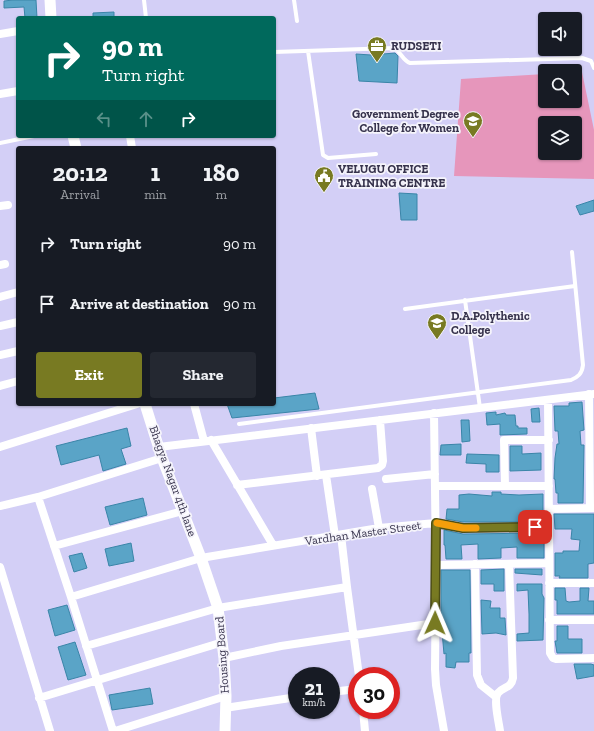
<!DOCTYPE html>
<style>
body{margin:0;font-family:"Zilla Slab",serif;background:#242831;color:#f1f3f6;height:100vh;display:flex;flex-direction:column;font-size:15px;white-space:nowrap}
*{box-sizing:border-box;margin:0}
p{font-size:13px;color:#9ea1a6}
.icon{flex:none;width:22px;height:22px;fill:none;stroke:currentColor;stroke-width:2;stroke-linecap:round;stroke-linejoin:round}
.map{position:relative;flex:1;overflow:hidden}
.panel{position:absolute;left:16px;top:146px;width:260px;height:260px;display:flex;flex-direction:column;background:#171b24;border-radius:4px;box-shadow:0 1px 3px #0004}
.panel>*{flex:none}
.top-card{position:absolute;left:16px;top:16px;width:260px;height:122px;border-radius:4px;box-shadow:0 1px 3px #0004;background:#00695c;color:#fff;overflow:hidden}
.tools{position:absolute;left:538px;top:12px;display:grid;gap:8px}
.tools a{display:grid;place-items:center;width:44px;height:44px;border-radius:4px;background:#171b24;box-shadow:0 1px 3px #0004;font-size:20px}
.speed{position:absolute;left:288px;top:667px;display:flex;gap:8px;font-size:20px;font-weight:700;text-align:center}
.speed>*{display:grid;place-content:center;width:52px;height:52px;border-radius:50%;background:#171b24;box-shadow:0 1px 3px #0004;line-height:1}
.speed small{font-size:10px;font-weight:400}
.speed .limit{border:6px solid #d22;background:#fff;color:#111}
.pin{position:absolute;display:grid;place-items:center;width:34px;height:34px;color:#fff;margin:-17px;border-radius:8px;box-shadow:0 2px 6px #0006}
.me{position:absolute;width:44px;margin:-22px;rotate:1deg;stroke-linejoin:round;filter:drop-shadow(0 0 3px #0008)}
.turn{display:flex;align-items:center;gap:14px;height:84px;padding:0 20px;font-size:18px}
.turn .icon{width:52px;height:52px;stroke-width:2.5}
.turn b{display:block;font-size:28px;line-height:34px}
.lanes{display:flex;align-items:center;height:38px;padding:0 20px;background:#0003;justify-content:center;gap:20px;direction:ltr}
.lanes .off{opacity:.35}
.eta{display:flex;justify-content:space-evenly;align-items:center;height:68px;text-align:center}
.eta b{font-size:24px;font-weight:800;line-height:28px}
.button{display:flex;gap:8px;margin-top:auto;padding:8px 20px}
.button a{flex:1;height:46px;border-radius:4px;background:#787a22;color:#fff;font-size:16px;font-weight:800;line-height:46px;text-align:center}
.button a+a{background:#242831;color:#f1f3f6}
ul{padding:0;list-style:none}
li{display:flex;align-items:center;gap:12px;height:60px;padding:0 20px}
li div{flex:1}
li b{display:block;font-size:15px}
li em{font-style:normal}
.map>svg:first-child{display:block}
.green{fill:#e696bb;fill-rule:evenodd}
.building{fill:#5aa4c7;stroke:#3a85a8}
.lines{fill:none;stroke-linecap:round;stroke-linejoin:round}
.lane{stroke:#fff;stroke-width:4}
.street{stroke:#fff;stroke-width:8}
.secondary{stroke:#fff;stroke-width:11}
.route-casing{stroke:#4e4f16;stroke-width:10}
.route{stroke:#787a22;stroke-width:7}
.slow{stroke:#f59e0b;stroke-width:7}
.labels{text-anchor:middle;stroke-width:3.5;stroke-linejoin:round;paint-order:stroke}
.poi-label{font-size:12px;font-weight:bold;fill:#37334d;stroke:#f5f4fb;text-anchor:start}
.street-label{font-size:12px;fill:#37334d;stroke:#f5f4fb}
</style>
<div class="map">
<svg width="594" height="731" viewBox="0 0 594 731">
<rect width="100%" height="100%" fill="#d3cff6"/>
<path class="green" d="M582,72L594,130V179L454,176L461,79L545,74V101H575V73ZM545,123H575V153H545Z"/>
<path class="building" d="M13,0H36L37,18H25L24,7L4,8V1Z
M114,12V18H93V13Z
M395,53L398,56L397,83L359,81L356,54L371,55Z
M399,193L417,194V220H401Z
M594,200V211L580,215L576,206Z
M315,393L319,409L232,418L227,404H274V398Z
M582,402L584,430L580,431L581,445H584L583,503H558V493H556L555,479H554L555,458L557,444H559L558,431H555L554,406H569V403Z
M539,408L540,422H532L531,409Z
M496,412V415L505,413L506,415H515L516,426H518V428H527V434L500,435V424L487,425L486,413Z
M461,420H469L470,441L462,442Z
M127,428L131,446L121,449L126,464L103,471L99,455L61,465L56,446Z
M461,444V455H440L441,445Z
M510,446H522V454L541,453V470L510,471Z
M467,454L499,455V472H486V464L466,463Z
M492,492H501V494L519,495L543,494V522H463L446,519L447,509H459V495L469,494L492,496Z
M143,498L147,515L110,525L105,507Z
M554,514H594V563L588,564V578H559L560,576H555V553H563V551H579L580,540L571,539L572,529H555Z
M444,530L463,534L544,533V558H517V547L501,548V558L478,559V544L461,545L462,559H446L445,545H444Z
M131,543L134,561L109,566L105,549Z
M82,553L87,568L74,572L69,556Z
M504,569V591H494V584H481V570Z
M515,569H542V575L515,573Z
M441,570H470L471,653H469V662H456L455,668L446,667V653L444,654L441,620Z
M517,584H542V594L544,598L543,640L517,641V634L529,633V614L528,590L517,591Z
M555,588H565L566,601L569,602L580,601V588H589L588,601H594V614H557V600H555Z
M481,600L491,601L490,608H500V618H505L506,635L496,633L482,634Z
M67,605L75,630L55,636L48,610Z
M557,626H568V639H582V653H557L555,641H557Z
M75,642L86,675L68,680L58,647Z
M574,664H591L594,665V676L577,679Z
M150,688L153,704L112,710L109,695Z"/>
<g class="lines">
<path class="lane" d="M144,0L146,18
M294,0L297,21
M308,51L323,155L328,158L376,154
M274,52L394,48C401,52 403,61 410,63L582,58L591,61L594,68
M0,143L34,136
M465,300L480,408
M405,309L575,286
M239,424L571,380C578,377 582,374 583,365L572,252"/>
<path class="street" d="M0,34L18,31
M0,94L18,91
M130,136L132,148
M0,206L8,205
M0,265L5,264
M0,297L18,292
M0,326L18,322
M0,355L18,351
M0,386L18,381
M589,394L590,508
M548,400L550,653L553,658L556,659L594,658
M194,404L204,441
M434,413L436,565L435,669L436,685L444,731
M311,428L317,476
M211,440L273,545
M0,447L137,404
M159,447L594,394
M326,475L335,536
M386,479L435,474
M237,485L378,468L382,465L383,461L380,420
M435,486H549
M505,486L504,440H549
M372,489L379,528
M38,497L71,597L113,731
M0,506L38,497L162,458
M549,509L594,508
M341,535L347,587L359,676
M54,546L183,511
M475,564L477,675L481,685L496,697
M436,565L549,563
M0,567L50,731
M549,583H594
M71,597L201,558L379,528L436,523L463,528L549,527
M549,620H594
M86,646L218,608L347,587
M224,658L281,646L435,623
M331,692L357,689
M39,698L223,642
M225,708L297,697
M363,710L365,731
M115,731L226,696
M500,731C499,723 493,699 498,693C504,686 511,689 513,678L509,564"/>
<path class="secondary" d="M50,0L51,18
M73,136L76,148
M145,404L162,458L201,558L218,608L224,658L226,696L225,731"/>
</g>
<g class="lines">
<defs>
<path id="route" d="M435,623L436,523L463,528L535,527"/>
</defs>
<use href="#route" class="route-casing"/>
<use href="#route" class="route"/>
<path class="slow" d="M437,523L463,528H476"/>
</g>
<defs>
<symbol id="office-pin" viewBox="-11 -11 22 30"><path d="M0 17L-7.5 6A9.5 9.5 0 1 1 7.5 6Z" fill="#787a22" stroke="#f5f4fb"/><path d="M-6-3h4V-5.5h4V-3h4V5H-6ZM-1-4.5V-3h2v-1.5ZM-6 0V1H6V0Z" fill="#fff"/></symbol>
<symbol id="university-pin" viewBox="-11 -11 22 30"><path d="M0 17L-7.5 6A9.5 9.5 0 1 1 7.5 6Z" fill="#787a22" stroke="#f5f4fb"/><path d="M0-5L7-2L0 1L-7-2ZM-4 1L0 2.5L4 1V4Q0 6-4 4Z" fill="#fff"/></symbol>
<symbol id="civic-pin" viewBox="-11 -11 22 30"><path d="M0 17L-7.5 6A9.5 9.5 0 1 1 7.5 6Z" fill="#787a22" stroke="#f5f4fb"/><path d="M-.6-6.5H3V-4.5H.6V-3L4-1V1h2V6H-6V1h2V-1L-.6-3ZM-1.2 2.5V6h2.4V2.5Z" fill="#fff"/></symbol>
</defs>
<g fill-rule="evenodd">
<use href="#office-pin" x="366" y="35" width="22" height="30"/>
<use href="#university-pin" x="462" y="110" width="22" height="30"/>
<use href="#civic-pin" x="313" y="165" width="22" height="30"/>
<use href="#university-pin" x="426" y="312" width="22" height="30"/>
</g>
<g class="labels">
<g class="poi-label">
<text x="391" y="50">RUDSETI</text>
<text x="459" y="118" text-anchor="end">Government Degree<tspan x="459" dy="14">College for Women</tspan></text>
<text x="338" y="173">VELUGU OFFICE<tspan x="338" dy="14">TRAINING CENTRE</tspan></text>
<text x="451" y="320">D.A.Polythenic<tspan x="451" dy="14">College</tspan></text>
</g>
<g class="street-label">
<text transform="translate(173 481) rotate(70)" y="4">Bhagya Nagar 4th lane</text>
<text transform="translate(363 533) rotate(-8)" y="4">Vardhan Master Street</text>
<text transform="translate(222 655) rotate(-94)" y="4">Housing Board</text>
</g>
</g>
</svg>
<div class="tools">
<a><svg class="icon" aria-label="sound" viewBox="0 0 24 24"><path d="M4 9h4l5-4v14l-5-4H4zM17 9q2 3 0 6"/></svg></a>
<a><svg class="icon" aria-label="search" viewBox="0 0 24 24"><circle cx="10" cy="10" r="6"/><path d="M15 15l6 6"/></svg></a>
<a><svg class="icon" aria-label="layers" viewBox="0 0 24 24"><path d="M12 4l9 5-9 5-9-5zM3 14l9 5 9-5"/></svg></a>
</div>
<div class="speed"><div>21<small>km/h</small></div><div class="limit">30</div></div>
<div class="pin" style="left:535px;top:527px;background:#d93025"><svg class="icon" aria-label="arrive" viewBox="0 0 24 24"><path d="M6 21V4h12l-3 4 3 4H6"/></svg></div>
<svg class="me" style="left:435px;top:623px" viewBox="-20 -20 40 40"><path d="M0-17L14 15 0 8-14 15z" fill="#787a22" stroke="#fff" stroke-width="4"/></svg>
<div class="top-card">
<div class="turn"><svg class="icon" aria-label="right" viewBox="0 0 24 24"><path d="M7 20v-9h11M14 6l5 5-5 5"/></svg><div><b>90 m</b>Turn right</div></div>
<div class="lanes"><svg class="icon off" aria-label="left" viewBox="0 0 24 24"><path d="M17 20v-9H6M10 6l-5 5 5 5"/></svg><svg class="icon off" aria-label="ahead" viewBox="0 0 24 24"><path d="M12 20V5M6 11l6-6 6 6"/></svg><svg class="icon" aria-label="right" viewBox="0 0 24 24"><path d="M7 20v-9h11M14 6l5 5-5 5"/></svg></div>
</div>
<section class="panel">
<div class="eta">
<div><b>20:12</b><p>Arrival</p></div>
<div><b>1</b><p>min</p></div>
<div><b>180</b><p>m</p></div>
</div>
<ul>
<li><svg class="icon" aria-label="right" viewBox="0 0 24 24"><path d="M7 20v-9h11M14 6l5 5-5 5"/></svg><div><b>Turn right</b></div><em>90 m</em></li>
<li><svg class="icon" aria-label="arrive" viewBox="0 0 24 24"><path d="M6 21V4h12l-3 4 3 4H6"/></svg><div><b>Arrive at destination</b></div><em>90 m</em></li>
</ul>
<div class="button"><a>Exit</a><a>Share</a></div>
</section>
</div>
